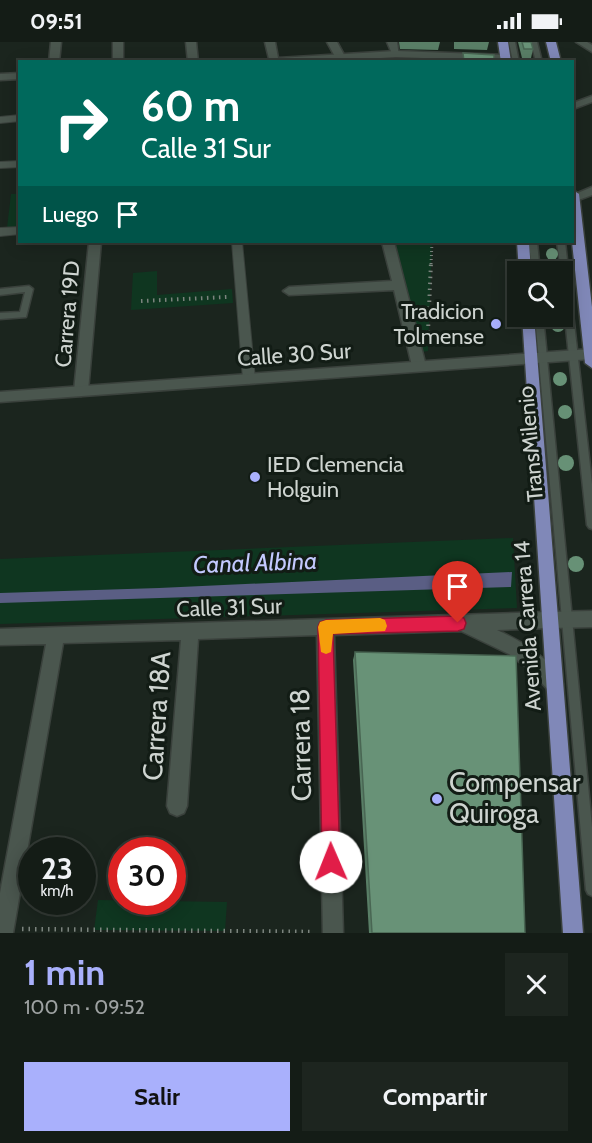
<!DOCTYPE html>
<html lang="es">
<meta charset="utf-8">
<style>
body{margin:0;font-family:Cabin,sans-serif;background:#1d251f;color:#f1f3f6;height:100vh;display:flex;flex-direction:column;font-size:22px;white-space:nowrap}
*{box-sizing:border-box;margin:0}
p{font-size:20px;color:#9da1a1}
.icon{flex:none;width:33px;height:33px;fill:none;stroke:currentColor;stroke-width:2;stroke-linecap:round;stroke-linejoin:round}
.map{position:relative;height:891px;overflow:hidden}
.sheet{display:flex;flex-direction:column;background:#141c16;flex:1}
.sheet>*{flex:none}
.top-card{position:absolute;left:18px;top:18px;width:556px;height:183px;border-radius:0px;box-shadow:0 3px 15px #0003,0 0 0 2px #333a35;background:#00695c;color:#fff;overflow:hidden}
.controls{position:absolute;left:507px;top:219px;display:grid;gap:12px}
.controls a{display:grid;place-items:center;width:66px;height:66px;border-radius:0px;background:#141c16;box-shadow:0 3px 15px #0003,0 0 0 2px #333a35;font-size:30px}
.speed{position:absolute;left:18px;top:795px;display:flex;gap:12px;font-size:30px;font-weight:700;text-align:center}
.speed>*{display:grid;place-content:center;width:78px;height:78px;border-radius:50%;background:#141c16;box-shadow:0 3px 15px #0003,0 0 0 2px #333a35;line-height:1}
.speed small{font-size:15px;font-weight:400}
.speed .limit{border:9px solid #d22;background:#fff;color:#111}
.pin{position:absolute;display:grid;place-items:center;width:51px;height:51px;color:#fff;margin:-62px -26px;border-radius:50% 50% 50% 0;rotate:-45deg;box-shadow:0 0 6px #0007}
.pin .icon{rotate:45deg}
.me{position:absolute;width:66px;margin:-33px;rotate:359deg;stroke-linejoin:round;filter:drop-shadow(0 0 4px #0008)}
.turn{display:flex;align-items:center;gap:21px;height:126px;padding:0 24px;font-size:27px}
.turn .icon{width:78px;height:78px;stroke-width:2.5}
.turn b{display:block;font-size:42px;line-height:51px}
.then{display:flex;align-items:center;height:57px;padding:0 24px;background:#0003;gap:12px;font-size:22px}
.round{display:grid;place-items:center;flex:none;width:63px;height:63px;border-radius:0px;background:#1d251f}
.head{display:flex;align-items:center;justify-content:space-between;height:102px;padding:0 24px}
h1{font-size:36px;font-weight:700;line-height:45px;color:#a9b0fc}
.button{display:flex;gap:12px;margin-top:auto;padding:12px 24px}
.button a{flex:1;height:69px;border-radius:0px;background:#a9b0fc;color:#111;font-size:24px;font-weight:700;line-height:69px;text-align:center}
.button a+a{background:#1d251f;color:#f1f3f6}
.status{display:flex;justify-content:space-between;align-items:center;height:42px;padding:0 30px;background:#141c16;direction:ltr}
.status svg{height:16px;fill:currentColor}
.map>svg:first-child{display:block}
.green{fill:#0f3620}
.water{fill:#5a5e84}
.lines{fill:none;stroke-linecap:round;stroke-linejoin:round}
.service-casing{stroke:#3a413c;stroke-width:3}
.pedestrian-casing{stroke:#3a413c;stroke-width:2}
.minor-casing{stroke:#3a413c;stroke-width:3}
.tertiary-casing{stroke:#3a413c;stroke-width:3}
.secondary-casing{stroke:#3a413c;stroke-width:3}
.primary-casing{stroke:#3a413c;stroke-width:3}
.path-far2{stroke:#7c847e;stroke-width:3;stroke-dasharray:1 3;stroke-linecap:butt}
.path-far1{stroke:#7c847e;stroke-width:4;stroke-dasharray:1.5 4.5;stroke-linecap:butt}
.path{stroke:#7c847e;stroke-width:4.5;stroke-dasharray:1.5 5;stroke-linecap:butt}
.service{fill:#4a564e;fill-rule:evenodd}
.pedestrian{fill:#4a564e;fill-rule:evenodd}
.minor{fill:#4a564e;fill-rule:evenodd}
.tertiary{fill:#4a564e;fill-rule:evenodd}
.secondary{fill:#4a564e;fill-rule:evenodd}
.primary{fill:#8088b8;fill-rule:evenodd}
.tree{fill:#679176}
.wall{fill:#597e66}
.building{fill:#689277;stroke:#496653;stroke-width:1.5}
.route{fill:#e11d48;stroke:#92132f;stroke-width:1.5}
.slow{fill:#f59e0b}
.poi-dot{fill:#a9b0fc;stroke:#121c15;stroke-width:2}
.labels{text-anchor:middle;stroke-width:6;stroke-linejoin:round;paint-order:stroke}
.poi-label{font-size:22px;fill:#ced4d0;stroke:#121c15;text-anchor:end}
.street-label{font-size:22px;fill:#ced4d0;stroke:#121c15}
.water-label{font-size:24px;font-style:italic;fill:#c3c9fe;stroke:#121c15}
.near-street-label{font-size:27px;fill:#ced4d0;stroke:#121c15}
.near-poi-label{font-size:27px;fill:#ced4d0;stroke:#121c15;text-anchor:start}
</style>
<div class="status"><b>09:51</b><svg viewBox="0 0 49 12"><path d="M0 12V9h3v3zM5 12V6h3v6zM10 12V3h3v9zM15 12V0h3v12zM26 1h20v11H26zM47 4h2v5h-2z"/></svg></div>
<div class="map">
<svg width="592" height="891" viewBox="0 0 592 891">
<rect width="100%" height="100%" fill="#1b251e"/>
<path class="green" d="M11,152H19V184L7,186Z
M394,200H432L428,309L422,310Z
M157,229V253L232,247L233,261L131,268L133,231Z
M513,496L517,566L0,582V517Z
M98,858L227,860L225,889L94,888Z"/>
<path class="water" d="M512,530L511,545L0,561V551L159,546Z"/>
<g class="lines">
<defs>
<path id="service" d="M509,0H515L519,20H513Z
M531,0H537L542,20H536Z
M529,200H537L540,230H532Z
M557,200H565L592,442V487L589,486L587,483L562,248V230H561Z
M29,244L33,247L26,275L0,277V271L20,270L25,250L0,253V247Z
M535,274H543L592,785V854L588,852L586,848Z"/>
<path id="pedestrian" d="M20,73V79L0,81V75Z
M20,119V125L0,126V120Z
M20,185V192L0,194V186Z
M232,200H242L255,337L249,342L243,337Z"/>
<path id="minor" d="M51,0H61L59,20H49Z
M186,0H196L198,20H188Z
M327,0H337L348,20H338Z
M387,0H397L399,14H393Z
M576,0H587L592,3V10Z
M592,54V60L573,67V61Z
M592,145V153L573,160V153Z
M89,200H101L88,349L81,354L74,349Z
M382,200H394L426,324L419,329L412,324L394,248L289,253L283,249L289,245L392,239Z
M549,570L555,572L557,578L555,584L549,586L497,588C521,599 552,616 563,642L560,648L554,651L548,648L530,628L509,612L461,589L334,593L343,891H323L317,593L198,597L187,764L184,771L177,774L170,771L167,764L181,598L63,601L13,891H0V851L46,602L0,603V587Z"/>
<path id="tertiary" d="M113,0H123V20H113Z
M265,0H275L278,16L396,9L506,13L511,16L506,19L396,15L319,20H260L269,17Z
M20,31V37L0,38V32Z
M592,569V585L549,586L543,584L541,578L543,572L549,570Z"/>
<path id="secondary" d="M592,307L591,317L0,360V350Z"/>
<path id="primary" d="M498,0H508L511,20H501Z
M546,0H556L561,20H551Z
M573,148L579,152L592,265V326L585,321L572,200Z
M517,200H529L531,230H519Z
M522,274H534L583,891H563Z"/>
</defs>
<use href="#service" class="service-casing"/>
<use href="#pedestrian" class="pedestrian-casing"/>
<use href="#minor" class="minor-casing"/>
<use href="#tertiary" class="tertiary-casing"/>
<use href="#secondary" class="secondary-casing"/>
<use href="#primary" class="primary-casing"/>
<path class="path-far2" d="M431,222L432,200"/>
<path class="path-far1" d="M141,259L227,255
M428,290L431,220"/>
<path class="path" d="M22,887L314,890"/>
<use href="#service" class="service"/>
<use href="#pedestrian" class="pedestrian"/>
<use href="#minor" class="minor"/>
<use href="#tertiary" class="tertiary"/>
<use href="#secondary" class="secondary"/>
<use href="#primary" class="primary"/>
</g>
<g class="tree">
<circle cx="552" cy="212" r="6"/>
<circle cx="558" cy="283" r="7"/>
<circle cx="560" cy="337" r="7"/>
<circle cx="565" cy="370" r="7"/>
<circle cx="566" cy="421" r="8"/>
<circle cx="576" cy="522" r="8"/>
</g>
<path class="wall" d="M399,0H440L438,8L400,7Z
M454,0H489L487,8L454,7Z
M518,0H531L533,7L531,16H522Z
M355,610L525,891H369L353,618Z"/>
<path class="building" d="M522,0H531L533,7H524Z
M463,11L494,13V20H464Z
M355,610L516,614L525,891H372Z"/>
<path class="route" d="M458,574L464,576L466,581L464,587L458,589L333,592L340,820L338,826L331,829L325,826L322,820L318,585L320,580L326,578Z"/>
<path class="slow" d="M380,576L385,578L387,584L385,589L333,592L331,610L326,612L321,610L318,585L320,580L326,578Z"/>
<g class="poi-dot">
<circle cx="496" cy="282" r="6"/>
<circle cx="255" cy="435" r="6"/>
<circle cx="437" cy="757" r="6"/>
</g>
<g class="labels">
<g class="poi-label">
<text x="484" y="277">Tradicion<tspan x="484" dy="25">Tolmense</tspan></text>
<text x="267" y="430" text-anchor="start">IED Clemencia<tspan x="267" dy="25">Holguin</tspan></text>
</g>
<g class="street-label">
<text transform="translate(67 272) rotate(-85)" y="8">Carrera 19D</text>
<text transform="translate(294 312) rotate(-4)" y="8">Calle 30 Sur</text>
<text transform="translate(530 402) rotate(-95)" y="8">TransMilenio</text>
<text transform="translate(229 565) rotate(-2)" y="8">Calle 31 Sur</text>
<text transform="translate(527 584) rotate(-94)" y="8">Avenida Carrera 14</text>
</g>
<g class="water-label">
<text transform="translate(255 521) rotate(-2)" y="8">Canal Albina</text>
</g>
<g class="near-street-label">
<text transform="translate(157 674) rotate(-86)" y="9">Carrera 18A</text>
<text transform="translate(301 703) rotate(-91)" y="9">Carrera 18</text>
</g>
<g class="near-poi-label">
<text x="449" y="750">Compensar<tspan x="449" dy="31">Quiroga</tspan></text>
</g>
</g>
</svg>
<div class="controls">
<a><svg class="icon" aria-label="search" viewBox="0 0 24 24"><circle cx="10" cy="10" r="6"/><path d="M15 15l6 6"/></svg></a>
</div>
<div class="speed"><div>23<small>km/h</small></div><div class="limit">30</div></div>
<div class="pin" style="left:458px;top:581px;background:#d93025"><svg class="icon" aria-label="arrive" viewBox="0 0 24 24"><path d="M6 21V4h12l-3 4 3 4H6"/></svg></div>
<svg class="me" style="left:331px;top:820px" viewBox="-20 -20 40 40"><circle r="19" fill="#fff"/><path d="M0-13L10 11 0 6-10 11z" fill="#e11d48"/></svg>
<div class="top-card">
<div class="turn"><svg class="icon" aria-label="right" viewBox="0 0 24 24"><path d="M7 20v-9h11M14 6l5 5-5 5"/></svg><div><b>60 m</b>Calle 31 Sur</div></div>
<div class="then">Luego<svg class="icon" aria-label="arrive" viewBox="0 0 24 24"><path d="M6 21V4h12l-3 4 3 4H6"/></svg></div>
</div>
</div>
<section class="sheet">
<div class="head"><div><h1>1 min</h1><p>100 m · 09:52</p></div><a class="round"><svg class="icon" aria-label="close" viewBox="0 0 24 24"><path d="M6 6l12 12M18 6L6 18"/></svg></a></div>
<div class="button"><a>Salir</a><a>Compartir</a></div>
</section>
